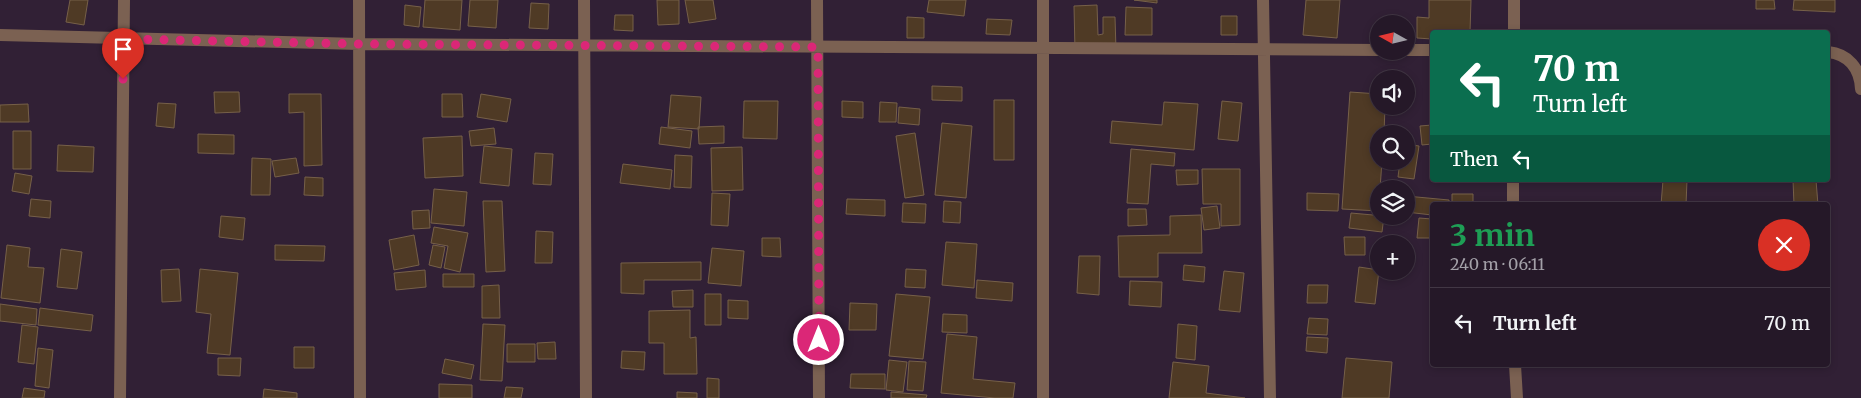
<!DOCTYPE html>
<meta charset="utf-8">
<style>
body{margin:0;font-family:Merriweather,serif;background:#312534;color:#f1f3f6;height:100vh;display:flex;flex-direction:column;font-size:19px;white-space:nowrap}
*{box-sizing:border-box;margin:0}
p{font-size:16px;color:#a3a0a8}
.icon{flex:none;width:28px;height:28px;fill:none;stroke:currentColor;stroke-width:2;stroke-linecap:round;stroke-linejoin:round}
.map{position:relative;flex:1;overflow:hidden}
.side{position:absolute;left:1430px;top:202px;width:400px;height:165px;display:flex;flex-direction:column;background:#251828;border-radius:5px;box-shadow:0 2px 8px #0003,0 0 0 1px #423745}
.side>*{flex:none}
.banner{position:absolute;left:1430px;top:30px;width:400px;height:152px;border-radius:5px;box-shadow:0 2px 8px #0003,0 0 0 1px #423745;background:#0b6e4f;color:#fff;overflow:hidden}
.needle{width:32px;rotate:278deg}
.tools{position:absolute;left:1370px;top:15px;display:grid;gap:10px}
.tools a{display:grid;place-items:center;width:45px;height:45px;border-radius:50%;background:#251828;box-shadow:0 2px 8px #0003,0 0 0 1px #423745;font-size:25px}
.pin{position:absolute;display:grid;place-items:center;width:42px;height:42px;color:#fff;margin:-51px -21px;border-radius:50% 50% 50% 0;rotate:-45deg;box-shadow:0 0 5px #0007}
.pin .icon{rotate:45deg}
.me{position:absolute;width:55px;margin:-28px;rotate:0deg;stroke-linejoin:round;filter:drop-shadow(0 0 4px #0008)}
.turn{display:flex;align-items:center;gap:18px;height:105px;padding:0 20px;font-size:22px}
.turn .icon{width:65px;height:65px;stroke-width:2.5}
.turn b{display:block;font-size:35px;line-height:42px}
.then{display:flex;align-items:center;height:48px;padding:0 20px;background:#0003;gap:10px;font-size:19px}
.round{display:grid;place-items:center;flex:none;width:52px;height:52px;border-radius:26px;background:#312534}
.head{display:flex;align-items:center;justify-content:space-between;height:85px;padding:0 20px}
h1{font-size:30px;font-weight:700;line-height:38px;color:#1e9e55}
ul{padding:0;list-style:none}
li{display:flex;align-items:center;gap:15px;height:70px;padding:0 20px;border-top:1px solid #423745}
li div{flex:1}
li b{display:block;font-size:19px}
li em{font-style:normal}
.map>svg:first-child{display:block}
.building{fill:#4f3a25;stroke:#766049}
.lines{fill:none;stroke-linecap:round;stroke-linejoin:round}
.minor{stroke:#7b6152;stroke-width:12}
.route{stroke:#db2777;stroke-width:9;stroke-dasharray:0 16.2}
</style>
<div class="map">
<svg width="1861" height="398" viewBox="0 0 1861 398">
<rect width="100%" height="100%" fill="#312035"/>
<path class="building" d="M70,0H88L84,25L66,22Z
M425,0H462L460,30L423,27Z
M470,0H498L496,28L468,26Z
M657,0H679V24L658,25Z
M685,0H713L716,19L689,23Z
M929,0H966L964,16L927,12Z
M1134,0H1157V3Z
M1306,0H1340L1337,38L1303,35Z
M1429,0H1471L1470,32H1432V39L1417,38V17L1429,18Z
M1756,0H1774L1775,9H1756Z
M1794,0H1835V12L1793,10Z
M531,3L549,4L548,29L529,28Z
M405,5L421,7L419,27L404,25Z
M1097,5L1098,35L1103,34V17H1115L1116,50L1075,51L1074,6Z
M1126,7L1152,8V35H1125Z
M615,15H633V31L614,30Z
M1221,16H1237V35H1221Z
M907,17L924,18V38H907Z
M987,19L1012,20L1010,35L986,34Z
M932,86L962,87V101L932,100Z
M214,92H239L240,112L215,113Z
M1350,92L1379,94V106H1385L1384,134H1379V161H1382L1380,189H1379V211L1342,209Z
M289,94H321L322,165L304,166V112L289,113Z
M442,94H462L463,117H442Z
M481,94L511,99L507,122L477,117Z
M671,95L701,97L699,129L668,127Z
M994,100H1014V160H994Z
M744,101H778L777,139L743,138Z
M842,101L863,102V118L842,117Z
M1222,101L1242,103L1238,141L1218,139Z
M880,102L897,103L896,122H879Z
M1164,102L1198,104L1194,150L1110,143L1112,121L1162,125Z
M158,103L176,104L174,128L156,126Z
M28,104L29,122H0V105Z
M899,107L920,109L919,125L898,123Z
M942,123L972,126L966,198L935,195Z
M1432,125V144L1422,145L1420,126Z
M724,126V143L699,144L698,127Z
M661,127L692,131L690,148L659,144Z
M494,128L496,144L471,146L469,131Z
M13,131H31V169H13Z
M915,133L924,195L905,198L896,136Z
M198,134L234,135V154L198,153Z
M462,136L463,176L425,178L423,138Z
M1406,144L1419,146L1414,179L1398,177L1400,161H1406Z
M58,145L94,147L93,172L57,171Z
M484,146L512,149L509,186L480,183Z
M742,147L743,190L712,191L711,148Z
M1131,149L1175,153L1174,166L1151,164L1148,204L1127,203Z
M535,153L553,154L551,185L533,184Z
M675,155L692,156L691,188L674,187Z
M252,158L271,159L270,195H251Z
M296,158L299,173L275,177L272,161Z
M623,164L672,170L670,189L620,183Z
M1202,169H1240V225L1221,226V204H1203Z
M1176,170H1198V184L1177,185Z
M15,173L32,176L29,194L12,191Z
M305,177L323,178V196L304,195Z
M1663,180H1687L1686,205H1661Z
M1793,180H1816L1818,205H1794Z
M434,189L467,192L464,226L431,223Z
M712,193L730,194L728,226L711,225Z
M1307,193L1339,194L1338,211L1307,210Z
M1452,194H1473V205H1452Z
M1406,196L1449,200V205H1432V215L1406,212Z
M31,199L51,201L50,218L29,216Z
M847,199L885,200V216L846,214Z
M483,201H502L505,271L486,272Z
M944,201L961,202L960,223L943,222Z
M903,203L926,204L925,223L902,222Z
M1217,206L1220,228L1204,230L1201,208Z
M1128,209H1146L1147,225L1128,226Z
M429,210L430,228L413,229L412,211Z
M1351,213L1384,216L1382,232L1349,228Z
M1201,215L1202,253H1158V277H1119L1118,236L1170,235V216Z
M221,216L245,218L243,240L219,237Z
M1419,218L1432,219V238H1417Z
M434,227L468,233L460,272L444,268L448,246L431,243Z
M536,231L553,232L552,263H535Z
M414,235L419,265L394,270L389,240Z
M1344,237H1365V255H1345Z
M762,238H780L781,257L762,256Z
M946,242L977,244L974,288L942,285Z
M7,245L30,248L28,267L44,268L40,303L1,298Z
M275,245L325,246L324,261L275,260Z
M433,245L445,247L441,268L429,265Z
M712,248L744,251L741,286L708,283Z
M61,249L82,252L77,289L57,287Z
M1079,256H1100L1099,295L1077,293Z
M701,262V280H644V294L621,293V263Z
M1184,265L1205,267L1204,282L1183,280Z
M1359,267L1379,270L1375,304L1355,302Z
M179,269L181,301L162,302L161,270Z
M200,269L238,273L230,355L207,353L211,314L196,312Z
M906,269L926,270L925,288L905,287Z
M425,270L426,287L396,290L394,273Z
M1224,271L1244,273L1240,312L1219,310Z
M443,274H474V287H443Z
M977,280L1013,283L1012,301L976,298Z
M1130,281L1162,282L1161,307L1129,305Z
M499,285L500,318H482V286Z
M1308,285H1328L1327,303H1307Z
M693,290V307H673L672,291Z
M705,294H721V325H705Z
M896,294L930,297L923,359L889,356Z
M728,300L748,301V319L728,318Z
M850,303L877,304L876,330H849Z
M0,304L37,309L36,325L0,321Z
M40,308L93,315L91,331L38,325Z
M690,310V338L696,337L697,374H664V343H649V311Z
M943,314L967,315V333L942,332Z
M1309,318L1328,319L1327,335L1307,334Z
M483,324L505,325L502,381L480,380Z
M1178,324L1197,326L1195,360L1176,358Z
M22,325L38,327L34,364L18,362Z
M947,334L977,337L973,379L1015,383L1013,398H995L941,393Z
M1307,337L1328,338L1327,353L1306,351Z
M555,342L556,359H538L537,343Z
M507,344H535V362H507Z
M294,347H314V368H294Z
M38,348L53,350L49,388L35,386Z
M622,351L645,352L644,370L621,368Z
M218,358H241L240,376L218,375Z
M1346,358L1392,362L1389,398H1342Z
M445,359L474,365L471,379L442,373Z
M889,360L907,362L903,392L886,390Z
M909,361L926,362L923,391L907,390Z
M1173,362L1209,366L1206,393L1245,398H1169Z
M851,374H885V389L850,388Z
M707,378L719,379V398H707Z
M439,384L472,385V398H439Z
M506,387L523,388L521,398H504Z
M24,388L45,391L44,398H22Z
M264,389L297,393V398H263Z
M677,392L697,393V398H677Z
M891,392L927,395L926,398H891Z"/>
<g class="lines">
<path class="minor" d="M359,0L360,398
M584,0L586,398
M817,0L819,398
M1043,0V398
M1263,0L1270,398
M1514,0V32
M0,35L360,44L1379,50
M1406,50H1432
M1828,52C1848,54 1860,68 1861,89
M1513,205V180
M1515,365L1517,398
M120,398L124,0"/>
</g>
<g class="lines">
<path class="route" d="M123,79V39L360,44L818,47L819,340"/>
</g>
</svg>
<div class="tools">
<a><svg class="needle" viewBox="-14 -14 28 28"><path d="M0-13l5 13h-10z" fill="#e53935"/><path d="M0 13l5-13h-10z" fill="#a3a0a8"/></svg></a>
<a><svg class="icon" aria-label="sound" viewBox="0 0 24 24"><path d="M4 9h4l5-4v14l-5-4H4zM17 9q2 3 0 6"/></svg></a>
<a><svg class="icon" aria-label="search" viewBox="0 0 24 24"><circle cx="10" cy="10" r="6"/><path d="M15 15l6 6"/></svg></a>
<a><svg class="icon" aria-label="layers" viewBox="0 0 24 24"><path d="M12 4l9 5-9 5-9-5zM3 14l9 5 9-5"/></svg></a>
<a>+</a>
</div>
<div class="pin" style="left:123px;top:79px;background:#d93025"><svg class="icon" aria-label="arrive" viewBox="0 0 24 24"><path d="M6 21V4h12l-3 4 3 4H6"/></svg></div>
<svg class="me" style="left:819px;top:340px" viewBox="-20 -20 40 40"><circle r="17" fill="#db2777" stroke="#fff" stroke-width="3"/><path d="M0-11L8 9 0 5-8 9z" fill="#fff"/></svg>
<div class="banner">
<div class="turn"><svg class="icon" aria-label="left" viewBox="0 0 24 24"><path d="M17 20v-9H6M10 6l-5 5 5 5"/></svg><div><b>70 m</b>Turn left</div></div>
<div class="then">Then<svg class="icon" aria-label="left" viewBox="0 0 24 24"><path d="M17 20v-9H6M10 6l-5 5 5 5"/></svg></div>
</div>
<section class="side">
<div class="head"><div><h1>3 min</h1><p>240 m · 06:11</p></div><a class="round" style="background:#d93025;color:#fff"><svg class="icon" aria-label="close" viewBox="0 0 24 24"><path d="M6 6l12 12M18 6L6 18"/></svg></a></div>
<ul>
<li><svg class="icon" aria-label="left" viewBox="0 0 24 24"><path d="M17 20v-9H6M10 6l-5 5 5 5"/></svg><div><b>Turn left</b></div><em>70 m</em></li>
</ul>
</section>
</div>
